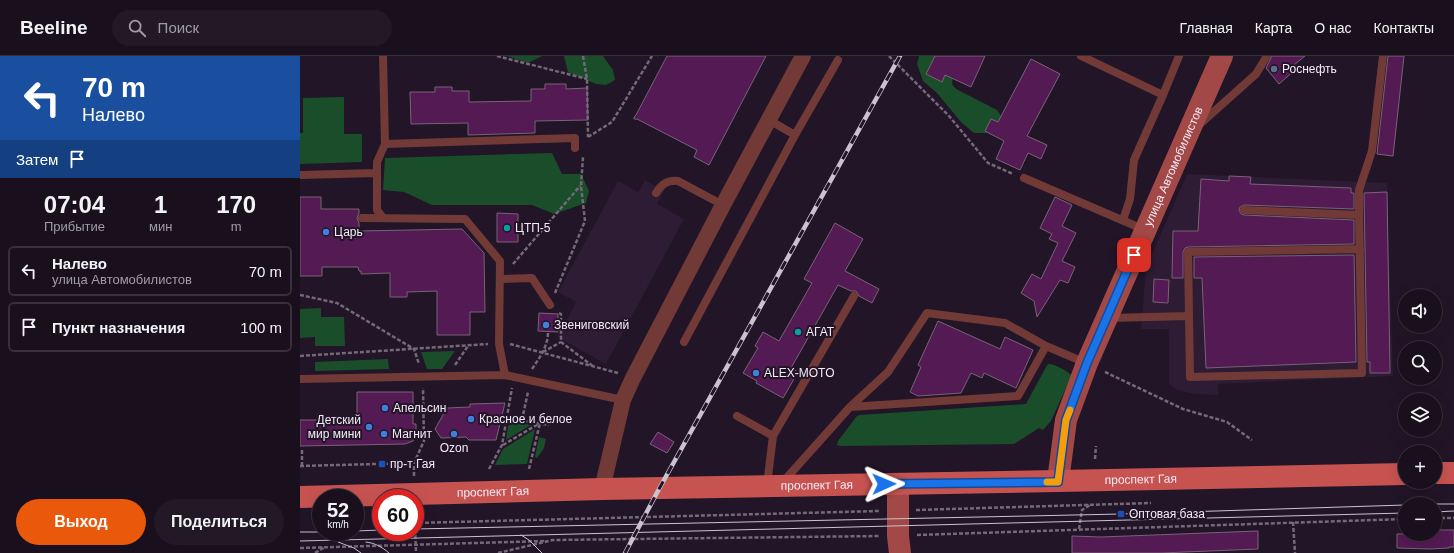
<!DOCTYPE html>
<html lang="ru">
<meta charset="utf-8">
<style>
body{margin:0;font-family:Helvetica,sans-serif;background:#231926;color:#f1f3f6;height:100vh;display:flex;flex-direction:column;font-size:15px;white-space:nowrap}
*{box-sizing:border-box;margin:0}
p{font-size:13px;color:#9f9da4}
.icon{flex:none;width:22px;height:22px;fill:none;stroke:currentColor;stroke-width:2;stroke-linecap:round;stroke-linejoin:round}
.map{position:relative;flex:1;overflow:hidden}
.drawer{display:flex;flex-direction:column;background:#1a101d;width:300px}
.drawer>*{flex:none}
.guide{background:#1a4fa0;color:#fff;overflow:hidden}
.fabs{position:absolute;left:1098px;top:233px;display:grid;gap:8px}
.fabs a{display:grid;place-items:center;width:44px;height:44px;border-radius:50%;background:#1a101d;box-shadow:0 4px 16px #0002,0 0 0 1px #38303b;font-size:20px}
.speed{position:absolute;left:12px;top:433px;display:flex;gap:8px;font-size:20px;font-weight:700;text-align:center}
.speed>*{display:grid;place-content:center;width:52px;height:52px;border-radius:50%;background:#1a101d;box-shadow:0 4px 16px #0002,0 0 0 1px #38303b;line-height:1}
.speed small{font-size:10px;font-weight:400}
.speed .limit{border:6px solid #d22;background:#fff;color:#111}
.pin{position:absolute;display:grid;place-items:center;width:34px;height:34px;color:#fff;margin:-17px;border-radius:8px;box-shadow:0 2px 6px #0006}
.me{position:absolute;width:44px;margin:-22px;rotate:89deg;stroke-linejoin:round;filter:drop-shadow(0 0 3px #0008)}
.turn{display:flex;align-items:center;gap:14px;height:84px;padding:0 16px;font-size:18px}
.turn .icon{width:52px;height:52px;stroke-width:2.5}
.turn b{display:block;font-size:28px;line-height:34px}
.then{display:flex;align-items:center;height:38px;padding:0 16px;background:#0003;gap:8px;font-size:15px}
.eta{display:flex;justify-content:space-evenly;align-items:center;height:68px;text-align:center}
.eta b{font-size:24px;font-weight:600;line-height:28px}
.primary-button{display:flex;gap:8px;margin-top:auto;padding:8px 16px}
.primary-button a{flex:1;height:46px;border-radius:24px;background:#ea580c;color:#fff;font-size:16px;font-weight:600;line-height:46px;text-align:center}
.primary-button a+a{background:#231926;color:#f1f3f6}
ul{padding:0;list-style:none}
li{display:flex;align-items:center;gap:12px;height:50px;margin:0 8px 6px;padding:0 8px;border:2px solid #38303b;border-radius:6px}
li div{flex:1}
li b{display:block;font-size:15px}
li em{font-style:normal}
header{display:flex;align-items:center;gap:24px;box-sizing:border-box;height:56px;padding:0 20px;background:#1a101d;border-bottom:1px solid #38303b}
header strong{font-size:19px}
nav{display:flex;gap:22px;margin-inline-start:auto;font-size:14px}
.search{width:280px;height:36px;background:#231926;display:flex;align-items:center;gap:10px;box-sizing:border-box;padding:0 14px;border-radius:22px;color:#9f9da4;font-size:15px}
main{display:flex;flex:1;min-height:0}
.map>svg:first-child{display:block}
.built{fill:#2d1c33}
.green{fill:#1a4e2b}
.building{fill:#541a53;stroke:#786376}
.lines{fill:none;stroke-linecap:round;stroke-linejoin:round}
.path{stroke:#746978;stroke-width:2.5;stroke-dasharray:4 2;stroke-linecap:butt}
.lane{stroke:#723a37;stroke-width:8}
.street{stroke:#723a37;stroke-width:16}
.secondary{stroke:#a24846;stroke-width:22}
.primary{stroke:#c75351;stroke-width:22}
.tram{stroke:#cbc2d0;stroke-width:1}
.rail-casing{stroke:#cbc2d0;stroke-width:4.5}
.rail{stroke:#221527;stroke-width:3;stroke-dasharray:9;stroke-linecap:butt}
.route-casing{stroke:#114b97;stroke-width:10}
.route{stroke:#1a73e8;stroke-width:7}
.slow{stroke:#f59e0b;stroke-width:7}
.service-dot{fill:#5c6f8a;stroke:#221527;stroke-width:1.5}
.culture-dot{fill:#0f9aa8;stroke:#221527;stroke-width:1.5}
.shop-dot{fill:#3f7fe0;stroke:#221527;stroke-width:1.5}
.transit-dot{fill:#1a4fb4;stroke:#221527;stroke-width:1.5}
.labels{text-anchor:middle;stroke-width:4;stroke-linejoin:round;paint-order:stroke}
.poi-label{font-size:12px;fill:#f3ebf7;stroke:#221527;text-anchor:start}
.street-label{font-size:12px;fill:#f3ebf7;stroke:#221527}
</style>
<header>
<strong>Beeline</strong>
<div class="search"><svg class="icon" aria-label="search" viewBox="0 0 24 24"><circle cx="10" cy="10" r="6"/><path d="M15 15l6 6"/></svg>Поиск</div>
<nav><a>Главная</a><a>Карта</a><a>О нас</a><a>Контакты</a></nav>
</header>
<main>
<section class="drawer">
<div class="guide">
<div class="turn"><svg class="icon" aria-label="left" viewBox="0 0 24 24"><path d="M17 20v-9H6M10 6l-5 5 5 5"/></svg><div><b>70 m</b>Налево</div></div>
<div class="then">Затем<svg class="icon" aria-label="arrive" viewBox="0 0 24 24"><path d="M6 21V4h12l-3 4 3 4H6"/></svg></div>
</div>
<div class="eta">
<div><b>07:04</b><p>Прибытие</p></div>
<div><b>1</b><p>мин</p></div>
<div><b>170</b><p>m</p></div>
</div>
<ul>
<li><svg class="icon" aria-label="left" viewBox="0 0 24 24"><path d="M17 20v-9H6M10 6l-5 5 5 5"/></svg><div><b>Налево</b><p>улица Автомобилистов</p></div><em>70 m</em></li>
<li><svg class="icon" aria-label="arrive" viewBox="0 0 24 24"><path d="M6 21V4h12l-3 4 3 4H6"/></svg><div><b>Пункт назначения</b></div><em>100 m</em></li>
</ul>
<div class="primary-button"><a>Выход</a><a>Поделиться</a></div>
</section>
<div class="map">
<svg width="1154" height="497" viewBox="0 0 1154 497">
<rect width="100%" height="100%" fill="#221527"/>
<path class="built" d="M887,118L1087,127L1093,320L918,328V339L894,338L877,334L869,328V273H841L846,212Z
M345,124L364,135L357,148L384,163L306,308L257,281L276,246L258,236L318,125L338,136Z"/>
<path class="green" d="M207,0H242L228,7Z
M264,0H303L313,14L315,24L306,29L296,28L268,16Z
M619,0H664L653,19L652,28L656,33L697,54L703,63L693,77H674L661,66L637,37L623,25L617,8Z
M44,41V78H62V106L0,108V77H3V42Z
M252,97L262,118H281L289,135L286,147L254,158L232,149H132L104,136L83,134L85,102Z
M21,252V261H44L45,290H15V281L0,282V253Z
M155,295L142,313H127L121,296Z
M88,303L89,313L15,315V306Z
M748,308C755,308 766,314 771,319V321L751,365L743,374L739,372L714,388L540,390L537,389L538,385L557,360L559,359L726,348L746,311Z
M213,366L231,369L206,384L208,370Z
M235,373L227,408L195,409L203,393Z
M239,381L246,383L244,392L237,402L235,401Z"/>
<path class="building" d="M367,0H466L409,109L394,101L397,94L337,63H334V61L336,59Z
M635,0H685L671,31L645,19L642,26L626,18Z
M972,0H1005L994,9L996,13L979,28L966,12Z
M1088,0H1104L1093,100L1077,98Z
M731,3L760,18L727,80L747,89L741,103L728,97L720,114L696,103L704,85L685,75L691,63L698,66Z
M245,28H266V33L287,32L288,64L235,65V77L168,79V67L111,68L110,36H135V31H152V35H169V46L231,45V33H245Z
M929,120L951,121L950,128L1051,132V137H1054V153L944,149L940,151L939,154L941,158L944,159L1054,164V188L888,191L885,192L883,196V222H872L873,175H898L901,123L929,125Z
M1087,136L1090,317H1070V306H1067L1064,137Z
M0,141H21V153H59V157L57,162L59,167V175L162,173L184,197L185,256H170V279H137V235L107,236V241H90V217L61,218V215H59L58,211H22V220H0Z
M755,141L772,149L762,170L776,177L762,205L775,211L768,227L760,224L737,261L734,245L721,237L732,218L741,223L758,187L749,183L752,178L740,172Z
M197,157L218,158V186H197Z
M535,167L563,183L545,215L579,233L572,247L559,240L556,235H551L538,229L491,312L498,316L483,342L456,327L457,325L443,317L458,292L455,290L463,276L479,285L512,227L504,223Z
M1054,199L1056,306L906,312L902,222H894V201Z
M854,223L869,224L868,247L853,246Z
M239,257L258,258V276L238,275Z
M638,265L700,293L705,281L733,294L716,332L684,317L682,322L671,317L661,337L618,340L610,336L621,311L618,309Z
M57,336H113V368H116V379L113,385L105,388L0,390V364H57Z
M205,347L196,384H169L166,381L141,382L135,373L147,352L170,351V348Z
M358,376L374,386L367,397L350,388Z
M1135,474H1154V491H1149V492L1130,493L1097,492V478H1135Z
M958,475V493L861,497H772V480L801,481Z"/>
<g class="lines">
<path class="path" d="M197,0L287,23
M283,0L287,23L288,81
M589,0L649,60L688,107L713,118
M288,81L312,66L352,0
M213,208L280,130
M255,237L285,165L281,130L283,101
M0,239L37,247L114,293L119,308
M259,257L261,258V286L294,311
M210,288L318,317
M243,296L261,286
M0,300L188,288
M155,309L168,290
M232,313C240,301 248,290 248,276
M805,316L883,353L927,366L952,384
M207,362L249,369
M222,364L228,336
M203,389L240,367
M795,403L796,390
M0,410L114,407
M2,410V393
M189,413L202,389L212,332
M229,413L240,367
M114,420V407L124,385L123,332
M616,454L851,447
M115,459V467L579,455
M1135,462H1154
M993,466L995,497
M115,467L116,497
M779,473L782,454L790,449
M617,479L1105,463
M0,492L245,485
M15,497L25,491
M198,497L253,484L580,480"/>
<path class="lane" d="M781,0L863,39L834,104L830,143L823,164
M863,39L879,0
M469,64L495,79
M900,68L956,18L967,0
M85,88L275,82V92
M0,119L77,117
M724,122L845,174
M356,137C362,128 367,124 378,125L423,149
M1059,159V134L1072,95L1083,0
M62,162L165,163L200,205L199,288L205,319L323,344
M83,162L77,154V106L85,88L83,0
M200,223L232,222L250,249
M889,260L888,196L1060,193
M810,262L889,260L890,321L1062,317L1059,159L944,154
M384,286L495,79L538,4
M0,323L205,319
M550,351L588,316L627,257L705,267L746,290
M437,360L473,380
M483,426L550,351L718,340L746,290L786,307
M467,429L473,380L554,240"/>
<path class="street" d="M302,433L323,344L333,322L423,149L503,0"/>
<g class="secondary">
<path id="s1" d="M758,425L766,364L787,307L922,0"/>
<path d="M598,428V480L600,497"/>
</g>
<g class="primary">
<path d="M1135,417H1154"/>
<path id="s2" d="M0,441L302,433L758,425L1105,418"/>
</g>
<path class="tram" d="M1135,448H1154
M1135,456L1154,455
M115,473L821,458L1105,449
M55,475L81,474
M0,476H21
M221,479L229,484L242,497
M0,485L1105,457
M38,486L54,492L61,497
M66,486C75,487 82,491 89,497"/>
<defs>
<path id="rail" d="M325,497L359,433L600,0"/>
</defs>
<use href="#rail" class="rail-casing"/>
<use href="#rail" class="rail"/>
</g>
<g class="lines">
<defs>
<path id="route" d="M584,428L758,426L766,364L787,307L834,199"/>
</defs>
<use href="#route" class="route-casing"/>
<use href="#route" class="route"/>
<path class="slow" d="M747,426H758L766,364L770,354"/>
</g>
<circle class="service-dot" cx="974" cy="13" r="4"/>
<g class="culture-dot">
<circle cx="207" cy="172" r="4"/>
<circle cx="498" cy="276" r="4"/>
</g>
<g class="shop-dot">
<circle cx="26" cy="176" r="4"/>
<circle cx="246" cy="269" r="4"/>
<circle cx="456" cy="317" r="4"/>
<circle cx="85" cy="352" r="4"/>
<circle cx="171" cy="363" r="4"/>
<circle cx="69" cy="371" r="4"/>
<circle cx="84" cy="378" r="4"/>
<circle cx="154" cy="378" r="4"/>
</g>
<g class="transit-dot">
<rect x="78" y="404" width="8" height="8" rx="2"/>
<rect x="817" y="454" width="8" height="8" rx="2"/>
</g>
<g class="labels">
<g class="poi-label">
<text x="982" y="17">Роснефть</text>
<text x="215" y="176">ЦТП-5</text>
<text x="34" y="180">Царь</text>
<text x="254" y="273">Звениговский</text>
<text x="506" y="280">АГАТ</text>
<text x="464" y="321">ALEX-MOTO</text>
<text x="93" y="356">Апельсин</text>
<text x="179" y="367">Красное и белое</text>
<text x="61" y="368" text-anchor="end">Детский<tspan x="61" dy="14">мир мини</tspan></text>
<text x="92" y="382">Магнит</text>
<text x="154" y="396" text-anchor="middle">Ozon</text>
<text x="90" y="412">пр-т Гая</text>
<text x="829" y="462">Оптовая база</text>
</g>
<g class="street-label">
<text dy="4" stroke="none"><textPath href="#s1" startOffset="337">улица Автомобилистов</textPath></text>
<text dy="4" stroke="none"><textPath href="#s2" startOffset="841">проспект Гая</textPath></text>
<text dy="4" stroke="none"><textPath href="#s2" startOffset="517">проспект Гая</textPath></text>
<text dy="4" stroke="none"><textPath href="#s2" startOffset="193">проспект Гая</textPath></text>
</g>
</g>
</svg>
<div class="fabs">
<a><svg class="icon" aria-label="sound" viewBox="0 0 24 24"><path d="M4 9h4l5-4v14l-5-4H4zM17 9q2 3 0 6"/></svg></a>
<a><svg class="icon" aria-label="search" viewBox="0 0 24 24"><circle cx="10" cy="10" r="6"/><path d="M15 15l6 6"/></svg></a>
<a><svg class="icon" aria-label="layers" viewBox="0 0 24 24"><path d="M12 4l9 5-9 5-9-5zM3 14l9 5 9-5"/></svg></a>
<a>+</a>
<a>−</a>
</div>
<div class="speed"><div>52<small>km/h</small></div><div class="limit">60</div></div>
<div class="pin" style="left:834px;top:199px;background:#d93025"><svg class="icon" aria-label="arrive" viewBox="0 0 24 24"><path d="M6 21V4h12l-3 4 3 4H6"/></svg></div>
<svg class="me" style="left:584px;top:428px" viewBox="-20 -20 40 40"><path d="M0-17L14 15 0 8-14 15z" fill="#1a73e8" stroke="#fff" stroke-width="4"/></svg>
</div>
</main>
